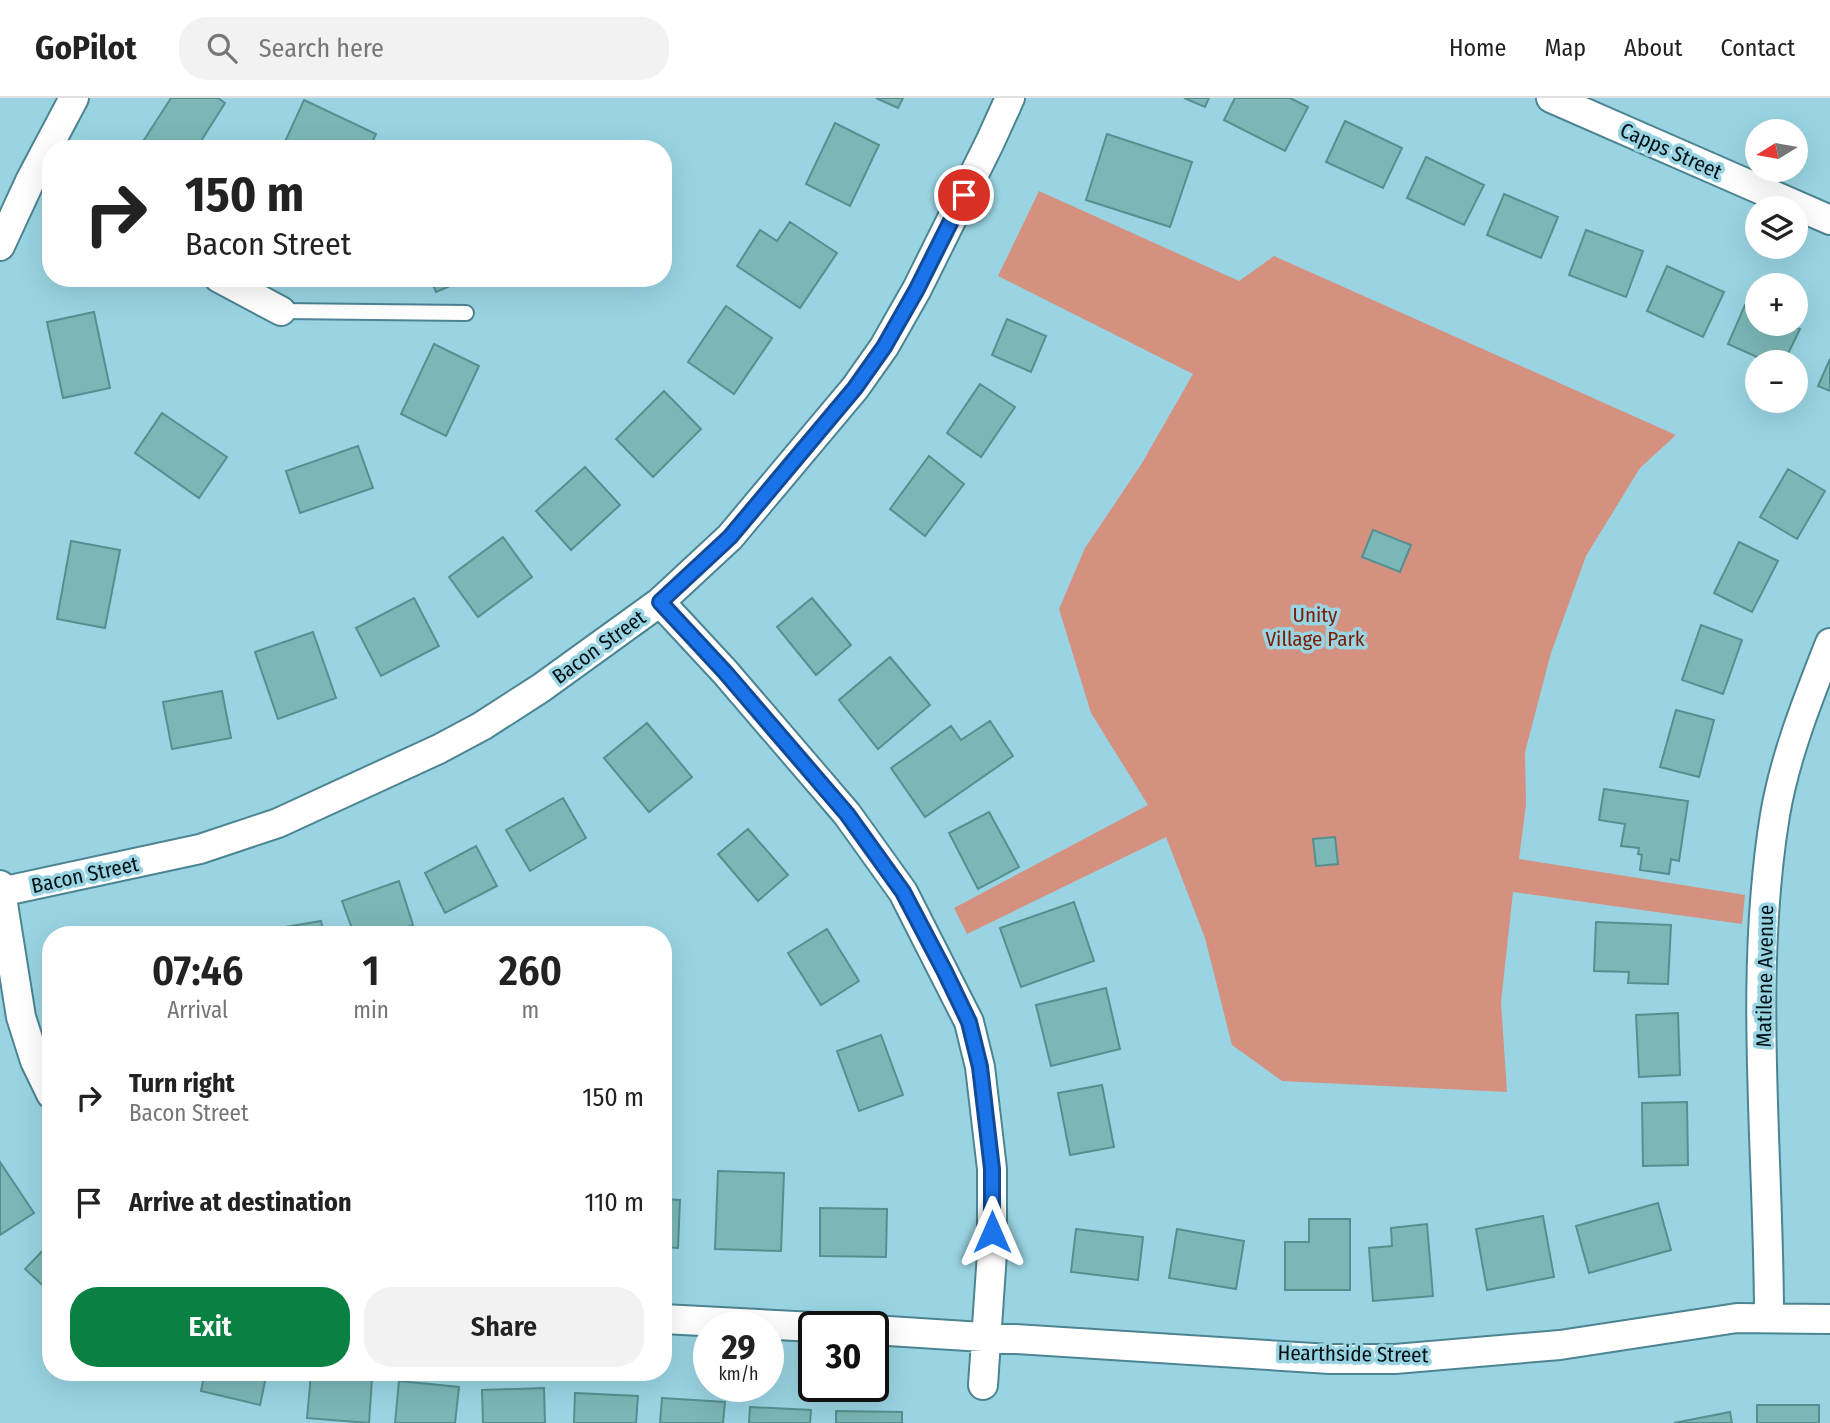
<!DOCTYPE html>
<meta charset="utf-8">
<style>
body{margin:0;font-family:"Fira Sans Condensed",sans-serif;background:#f2f2f2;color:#222;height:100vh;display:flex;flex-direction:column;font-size:26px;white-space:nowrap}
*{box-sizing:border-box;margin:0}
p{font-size:23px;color:#767676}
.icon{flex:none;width:38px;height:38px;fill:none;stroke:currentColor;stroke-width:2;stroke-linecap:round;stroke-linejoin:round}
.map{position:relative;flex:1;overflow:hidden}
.panel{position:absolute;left:42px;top:828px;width:630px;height:455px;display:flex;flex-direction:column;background:#fff;border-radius:28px;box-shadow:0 7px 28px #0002}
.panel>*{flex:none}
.banner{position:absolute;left:42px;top:42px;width:630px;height:147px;border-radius:28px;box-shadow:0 7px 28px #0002;background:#fff;color:#222;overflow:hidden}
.needle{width:46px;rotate:259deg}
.controls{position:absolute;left:1745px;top:21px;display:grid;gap:14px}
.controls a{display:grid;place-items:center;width:63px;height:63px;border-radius:50%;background:#fff;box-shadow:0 7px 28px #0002;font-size:35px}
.speed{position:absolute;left:693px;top:1213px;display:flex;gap:14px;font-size:35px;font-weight:700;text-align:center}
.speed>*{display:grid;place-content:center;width:91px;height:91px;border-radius:50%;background:#fff;box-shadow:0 7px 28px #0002;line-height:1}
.speed small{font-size:18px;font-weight:400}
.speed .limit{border:4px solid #111;border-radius:10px;background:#fff;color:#111}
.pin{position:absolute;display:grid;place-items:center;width:60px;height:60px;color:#fff;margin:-30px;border:4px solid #fff;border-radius:50%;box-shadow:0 2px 7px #0007}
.me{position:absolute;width:77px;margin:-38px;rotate:0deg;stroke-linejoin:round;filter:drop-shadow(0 0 5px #0008)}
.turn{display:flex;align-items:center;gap:24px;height:147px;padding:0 28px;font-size:32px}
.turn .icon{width:91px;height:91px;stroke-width:2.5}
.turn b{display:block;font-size:49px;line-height:60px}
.eta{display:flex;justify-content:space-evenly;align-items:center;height:119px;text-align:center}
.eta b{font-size:42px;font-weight:600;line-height:49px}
.button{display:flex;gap:14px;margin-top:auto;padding:14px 28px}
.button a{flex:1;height:80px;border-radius:28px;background:#0b8043;color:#fff;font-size:28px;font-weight:600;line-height:80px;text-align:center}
.button a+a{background:#f2f2f2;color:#222}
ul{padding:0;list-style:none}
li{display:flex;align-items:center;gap:21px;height:105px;padding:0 28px}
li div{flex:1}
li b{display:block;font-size:26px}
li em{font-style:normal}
header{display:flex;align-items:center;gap:42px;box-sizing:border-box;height:98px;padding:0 35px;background:#fff;border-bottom:2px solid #e0e0e0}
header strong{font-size:33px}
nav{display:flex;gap:38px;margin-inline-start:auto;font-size:24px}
.search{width:490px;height:63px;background:#f2f2f2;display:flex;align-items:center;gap:18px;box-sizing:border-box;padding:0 24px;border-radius:28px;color:#767676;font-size:26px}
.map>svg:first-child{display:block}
.green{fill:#d49180}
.building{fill:#7bb7b6;stroke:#559090;stroke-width:2}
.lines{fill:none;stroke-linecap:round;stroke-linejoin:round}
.lane-casing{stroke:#4c8492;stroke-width:18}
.street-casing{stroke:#4c8492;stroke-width:32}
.lane{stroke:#fff;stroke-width:14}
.street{stroke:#fff;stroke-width:28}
.route-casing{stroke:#114b97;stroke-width:18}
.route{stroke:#1a73e8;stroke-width:12}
.labels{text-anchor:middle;stroke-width:7;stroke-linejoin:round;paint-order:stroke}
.street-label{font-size:21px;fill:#001116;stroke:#9ad4e2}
.park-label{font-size:21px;fill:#7a1d03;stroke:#9ad4e2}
</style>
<header>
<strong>GoPilot</strong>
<div class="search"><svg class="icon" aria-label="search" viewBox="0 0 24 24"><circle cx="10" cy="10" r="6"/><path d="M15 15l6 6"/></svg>Search here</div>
<nav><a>Home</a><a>Map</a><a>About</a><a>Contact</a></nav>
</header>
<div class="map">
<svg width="1830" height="1325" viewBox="0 0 1830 1325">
<rect width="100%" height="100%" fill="#9ad4e2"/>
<path class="green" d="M1039,93L1239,183L1274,158L1676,337L1640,370L1586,458L1551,555L1525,654L1526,706L1519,761L1745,797L1742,826L1513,794L1501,904L1507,994L1282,983L1232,947L1205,840L1166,739L967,836L954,810L1148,707L1091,615L1059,511L1085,450L1142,365L1193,276L998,178Z"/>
<path class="building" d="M171,0H218L225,5L196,51H150L142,45Z
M876,0H903L898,10Z
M1184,0H1209L1205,9Z
M1235,0H1290L1308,9L1285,53L1224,22Z
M304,2L376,36L369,51H289L283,48Z
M1345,23L1402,50L1383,90L1326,64Z
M835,25L879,47L850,108L806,86Z
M1107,36L1192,64L1170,129L1086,102Z
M1426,59L1484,87L1464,127L1407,100Z
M1504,96L1558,119L1541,160L1487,137Z
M790,124L837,155L800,210L737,168L760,132L777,143Z
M1586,132L1643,153L1626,199L1569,177Z
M1667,168L1724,194L1703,239L1647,213Z
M430,180H469L436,194Z
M1745,207L1757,212V226H1788L1800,231L1784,264H1768L1728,246Z
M726,208L772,240L734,296L688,264Z
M94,214L110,290L63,300L47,224Z
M1007,221L1046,238L1031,274L992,257Z
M434,246L479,268L446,338L401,316Z
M1830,261V293L1818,288Z
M980,286L1015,309L981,359L947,335Z
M664,293L701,331L653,379L616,341Z
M162,315L227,359L199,400L135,355Z
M358,348L373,390L300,415L286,373Z
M929,358L964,386L925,438L890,411Z
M585,369L620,407L571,452L536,413Z
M1788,371L1825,393L1797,441L1760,419Z
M1373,432L1411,447L1400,474L1362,459Z
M503,439L532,479L478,519L449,479Z
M71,443L120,452L105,530L57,521Z
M1739,444L1778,463L1752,514L1714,495Z
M414,500L439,548L381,578L356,530Z
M812,500L851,547L816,577L777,529Z
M1701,527L1742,542L1723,596L1682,582Z
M313,534L336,600L278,621L255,554Z
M890,559L930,607L878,651L839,602Z
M222,593L231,640L172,651L163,604Z
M1676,612L1714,622L1699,679L1660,669Z
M990,623L1013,658L925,719L891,670L951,628L961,642Z
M647,625L692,679L649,714L604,660Z
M1604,691L1688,703L1679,763L1671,761L1669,776L1640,772L1642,757L1638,756L1639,750L1621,748L1625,726L1599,722Z
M563,700L586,740L530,773L506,732Z
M989,714L1019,769L978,791L949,735Z
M748,731L788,777L758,803L718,756Z
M1335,739L1338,766L1316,768L1313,741Z
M476,748L497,788L445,815L425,775Z
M399,783L413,827L394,834L395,836H354L342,803Z
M1074,804L1094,863L1021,889L1000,830Z
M321,823L324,836H256L255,834Z
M1596,824L1671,827L1668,886L1628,885L1629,874L1594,873Z
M827,831L859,883L821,907L788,855Z
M1106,890L1120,951L1051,968L1036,907Z
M1678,915L1680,977L1639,979L1636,917Z
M881,937L903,997L859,1013L837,953Z
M1102,987L1114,1049L1070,1057L1058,995Z
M1687,1004L1688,1067L1643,1068L1642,1005Z
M0,1064L34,1115L0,1137Z
M718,1073L784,1075L781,1153L715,1151Z
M663,1101L680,1102L678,1150L663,1149Z
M1658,1105L1671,1152L1589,1175L1576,1128Z
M820,1110L887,1111L886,1159L820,1158Z
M1543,1118L1554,1179L1487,1192L1476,1131Z
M1309,1121H1350V1192H1285V1144H1309Z
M1427,1126L1433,1198L1373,1203L1369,1150L1392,1148L1391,1130Z
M1076,1131L1143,1139L1138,1182L1071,1174Z
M1177,1131L1244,1143L1236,1191L1169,1180Z
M51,1144V1195L25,1171Z
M205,1274H267L260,1307L201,1293Z
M311,1276L372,1281L369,1325L307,1320Z
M399,1283L459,1289L455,1325H395Z
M544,1290L545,1325H483L482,1292Z
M575,1295L638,1298L636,1325H574Z
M662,1300L725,1304L723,1325H660Z
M1757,1307H1819V1325H1757Z
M750,1309L811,1312L810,1325H749Z
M836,1313L902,1314V1325H836Z
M1730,1314L1732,1325H1674Z"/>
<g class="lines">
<defs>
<path id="lane" d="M281,213L466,215"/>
<path id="street" d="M1551,0L1830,122
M0,148L31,81L74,0
M219,180L281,213
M660,504L725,574L847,716L903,794L969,924L980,969L992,1071V1155L983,1287
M0,787L21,919L35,963L51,996
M0,794L200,751L278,725L439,651L482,628L541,590L660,504L730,439L855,290L884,249L917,191L990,44L1010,0
M1769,1220C1769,1054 1748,882 1775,717C1785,658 1808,601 1830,545
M663,1221L814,1229
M873,1232L1330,1261H1395L1560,1247L1737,1220L1830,1221"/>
</defs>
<use href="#lane" class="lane-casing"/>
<use href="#street" class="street-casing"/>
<use href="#lane" class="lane"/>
<use href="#street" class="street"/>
</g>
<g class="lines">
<defs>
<path id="route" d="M964,97L917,191L884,249L855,290L730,439L660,504L725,574L847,716L903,794L945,874L969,924L980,969L992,1071V1134"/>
</defs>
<use href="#route" class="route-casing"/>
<use href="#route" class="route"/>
</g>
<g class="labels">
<g class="street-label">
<text transform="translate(1671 53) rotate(24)" y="7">Capps Street</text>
<text transform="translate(599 549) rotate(-36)" y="7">Bacon Street</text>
<text transform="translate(85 777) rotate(-12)" y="7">Bacon Street</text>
<text transform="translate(1765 878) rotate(-89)" y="7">Matilene Avenue</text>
<text transform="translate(1353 1256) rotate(1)" y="7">Hearthside Street</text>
</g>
<g class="park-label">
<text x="1315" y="524">Unity<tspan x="1315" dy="24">Village Park</tspan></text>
</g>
</g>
</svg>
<div class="controls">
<a><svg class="needle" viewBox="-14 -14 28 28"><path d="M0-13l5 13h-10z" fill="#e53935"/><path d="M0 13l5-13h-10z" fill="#767676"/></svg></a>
<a><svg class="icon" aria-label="layers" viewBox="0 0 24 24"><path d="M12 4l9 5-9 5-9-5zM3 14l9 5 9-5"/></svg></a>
<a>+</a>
<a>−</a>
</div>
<div class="speed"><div>29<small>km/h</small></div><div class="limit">30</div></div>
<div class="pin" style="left:964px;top:97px;background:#d93025"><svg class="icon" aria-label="arrive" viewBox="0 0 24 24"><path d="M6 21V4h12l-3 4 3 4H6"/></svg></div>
<svg class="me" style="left:992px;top:1134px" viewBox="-20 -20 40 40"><path d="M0-17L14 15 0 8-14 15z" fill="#1a73e8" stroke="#fff" stroke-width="4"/></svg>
<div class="banner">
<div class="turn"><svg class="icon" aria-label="right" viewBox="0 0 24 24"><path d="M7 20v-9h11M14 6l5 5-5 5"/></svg><div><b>150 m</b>Bacon Street</div></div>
</div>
<section class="panel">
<div class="eta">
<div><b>07:46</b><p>Arrival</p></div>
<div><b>1</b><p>min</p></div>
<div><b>260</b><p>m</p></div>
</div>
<ul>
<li><svg class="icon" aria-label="right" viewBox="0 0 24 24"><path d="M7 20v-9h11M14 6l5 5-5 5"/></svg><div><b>Turn right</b><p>Bacon Street</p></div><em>150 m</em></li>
<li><svg class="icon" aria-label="arrive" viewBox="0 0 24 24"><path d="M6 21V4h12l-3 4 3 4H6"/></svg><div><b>Arrive at destination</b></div><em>110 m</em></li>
</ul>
<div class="button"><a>Exit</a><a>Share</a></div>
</section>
</div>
